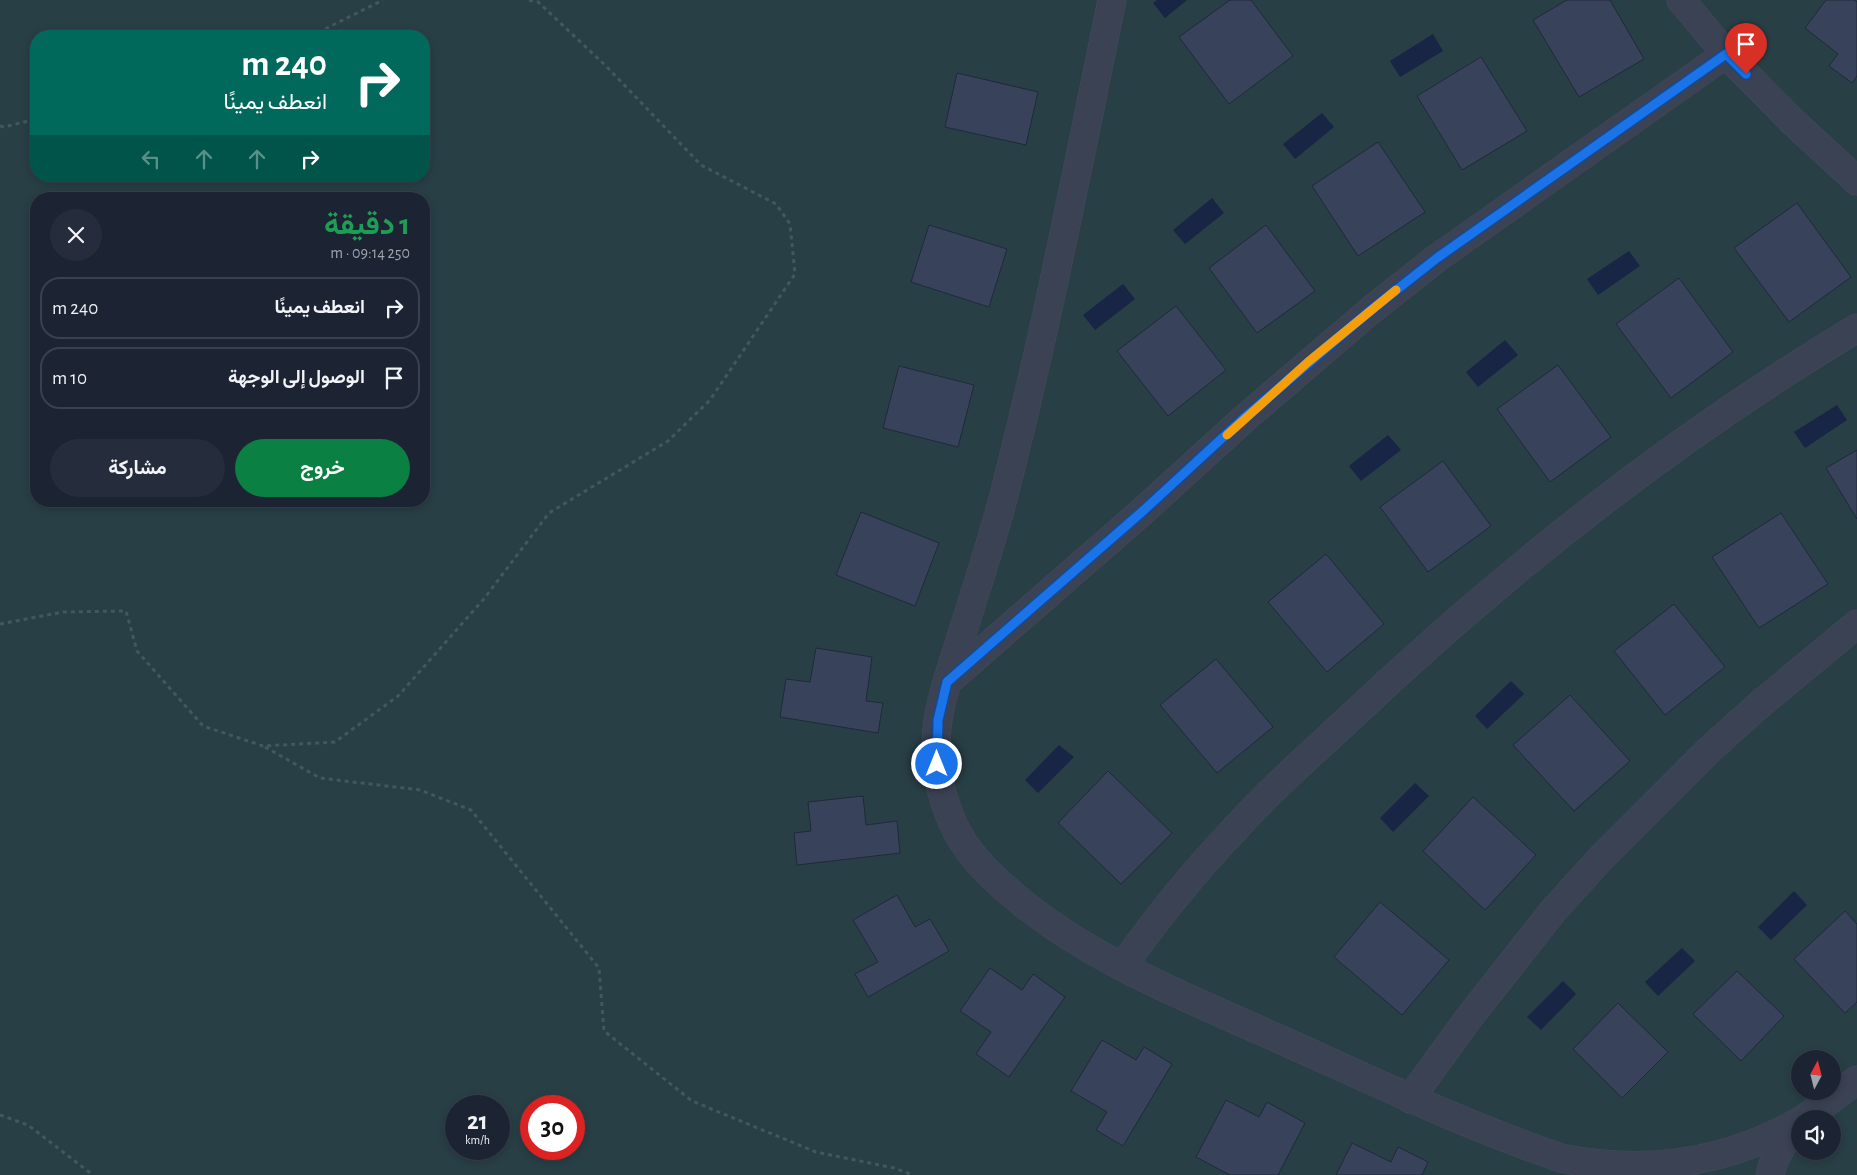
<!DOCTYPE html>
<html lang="ar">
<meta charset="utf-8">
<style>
body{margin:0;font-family:"Alegreya Sans",Vazirmatn,sans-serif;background:#252c3b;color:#f1f3f6;direction:rtl;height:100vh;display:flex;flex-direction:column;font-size:19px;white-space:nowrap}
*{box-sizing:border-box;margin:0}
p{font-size:16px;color:#a0a4ac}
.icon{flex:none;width:28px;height:28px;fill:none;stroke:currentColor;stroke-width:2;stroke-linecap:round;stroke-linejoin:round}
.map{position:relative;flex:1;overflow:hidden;direction:ltr}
.sheet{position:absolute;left:30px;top:192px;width:400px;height:315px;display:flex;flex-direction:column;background:#1c2433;border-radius:20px;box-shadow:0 2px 8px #0003,0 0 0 1px #3a414e;direction:rtl}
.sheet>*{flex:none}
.banner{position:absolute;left:30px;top:30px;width:400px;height:152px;border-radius:20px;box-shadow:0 2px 8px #0003,0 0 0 1px #3a414e;direction:rtl;background:#00695c;color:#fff;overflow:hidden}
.needle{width:32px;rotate:7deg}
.buttons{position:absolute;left:1791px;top:1050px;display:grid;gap:10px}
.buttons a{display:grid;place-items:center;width:50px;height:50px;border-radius:50%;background:#1c2433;box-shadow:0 2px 8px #0003,0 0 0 1px #3a414e;font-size:25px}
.speed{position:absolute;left:445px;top:1095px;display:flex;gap:10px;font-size:25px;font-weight:700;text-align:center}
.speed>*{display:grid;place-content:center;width:65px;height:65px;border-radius:50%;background:#1c2433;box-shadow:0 2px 8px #0003,0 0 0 1px #3a414e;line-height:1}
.speed small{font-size:12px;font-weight:400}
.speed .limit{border:8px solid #d22;background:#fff;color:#111}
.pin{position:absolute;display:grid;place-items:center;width:42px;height:42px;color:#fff;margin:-51px -21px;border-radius:50% 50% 50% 0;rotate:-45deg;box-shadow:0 0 5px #0007}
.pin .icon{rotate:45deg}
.me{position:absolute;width:55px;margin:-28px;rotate:0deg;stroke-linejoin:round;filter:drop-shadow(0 0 4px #0008)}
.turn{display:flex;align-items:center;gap:18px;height:105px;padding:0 20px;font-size:22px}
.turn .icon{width:65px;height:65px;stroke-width:2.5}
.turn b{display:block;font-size:35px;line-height:42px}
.lanes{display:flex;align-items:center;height:48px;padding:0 20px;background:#0003;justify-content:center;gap:25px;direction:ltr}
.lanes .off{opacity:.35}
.round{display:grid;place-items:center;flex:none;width:52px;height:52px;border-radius:26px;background:#252c3b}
.summary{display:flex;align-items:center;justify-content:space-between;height:85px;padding:0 20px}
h1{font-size:30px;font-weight:700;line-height:38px;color:#1e9e55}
.cta{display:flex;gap:10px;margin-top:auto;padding:10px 20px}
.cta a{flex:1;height:58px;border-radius:30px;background:#0b8043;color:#fff;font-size:20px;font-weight:700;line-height:58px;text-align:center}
.cta a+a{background:#252c3b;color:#f1f3f6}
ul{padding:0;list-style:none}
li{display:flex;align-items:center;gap:15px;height:62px;margin:0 10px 8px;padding:0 10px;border:2px solid #3a414e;border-radius:20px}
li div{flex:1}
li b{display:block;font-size:19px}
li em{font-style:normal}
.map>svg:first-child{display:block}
.green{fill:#283f45;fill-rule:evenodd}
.water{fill:#182544}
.building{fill:#38435b;stroke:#21293b}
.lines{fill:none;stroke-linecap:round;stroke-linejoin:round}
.minor-casing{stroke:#444b5d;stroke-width:29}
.path{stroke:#42585d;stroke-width:3;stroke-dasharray:4 4;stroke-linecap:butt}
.minor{stroke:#3b4254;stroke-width:28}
.route-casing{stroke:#114b97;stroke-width:12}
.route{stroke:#1a73e8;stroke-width:9}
.slow{stroke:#f59e0b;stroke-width:9}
</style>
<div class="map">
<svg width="1857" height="1175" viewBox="0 0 1857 1175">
<rect width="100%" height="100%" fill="#263044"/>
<path class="green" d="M0,0H1857V1175H0ZM36,36H424V176H36ZM36,199H424V501H36ZM1800,1059H1832V1091H1800ZM456,1106H499V1149H456ZM531,1106H574V1149H531ZM1800,1119H1832V1151H1800Z"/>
<path class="water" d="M1157,0H1187L1165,18L1153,3Z
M1433,34L1443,51L1400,77L1390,61Z
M1322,113L1334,127L1295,159L1283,144Z
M1212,198L1224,213L1185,244L1173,230Z
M1629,251L1640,266L1598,295L1587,279Z
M1123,284L1135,299L1095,330L1083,315Z
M1505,340L1518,355L1478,387L1466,372Z
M1837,405L1847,420L1805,448L1794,432Z
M1388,435L1401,450L1361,481L1349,466Z
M1511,681L1524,694L1487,729L1475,716Z
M1059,745L1074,757L1038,793L1025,780Z
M1415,783L1429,796L1393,832L1380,818Z
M1794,891L1807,905L1771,940L1758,927Z
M1682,948L1695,961L1658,996L1645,982Z
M1563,981L1576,994L1541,1030L1527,1017Z"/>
<path class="building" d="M1230,0H1251L1293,56L1229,104L1179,37Z
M1567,0H1610L1644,59L1579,97L1533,20Z
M1826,0H1854L1857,2V76L1852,83L1829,66L1838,54L1805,28Z
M1481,57L1527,131L1462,170L1417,96Z
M957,73L1038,92L1026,145L945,127Z
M1378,142L1425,212L1358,256L1312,186Z
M1797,203L1851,277L1789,322L1734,248Z
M929,225L1007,249L989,307L911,282Z
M1266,225L1315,291L1257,333L1209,268Z
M1679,278L1733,352L1671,398L1616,324Z
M1176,306L1226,370L1168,416L1117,351Z
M1558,365L1611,437L1550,482L1497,409Z
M899,366L974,385L958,447L883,428Z
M1857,450V519L1826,468Z
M1443,461L1491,526L1428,572L1380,507Z
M861,512L939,543L915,606L836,575Z
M1781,513L1828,584L1759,628L1712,557Z
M1326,554L1384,624L1327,672L1268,602Z
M1674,604L1725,667L1665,715L1614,651Z
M816,648L872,657L866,701L883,703L878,733L780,717L786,679L810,682Z
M1216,659L1273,727L1217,773L1160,705Z
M1570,695L1630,761L1574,811L1513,745Z
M1108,771L1172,833L1121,884L1058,823Z
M863,796L866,825L897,821L900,853L797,865L794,833L811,831L808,802Z
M1473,797L1536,855L1485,910L1423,851Z
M897,895L915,927L930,919L949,951L868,997L855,974L878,962L853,920Z
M1380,902L1449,960L1402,1015L1334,957Z
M1845,911L1857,924V1002L1845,1013L1794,959Z
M990,968L1022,990L1033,974L1065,997L1009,1077L976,1054L991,1032L960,1011Z
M1737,971L1784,1016L1741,1061L1693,1014Z
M1618,1003L1668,1052L1622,1098L1573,1049Z
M1102,1040L1136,1060L1144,1047L1172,1064L1123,1146L1096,1130L1107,1112L1071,1091Z
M1226,1100L1259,1117L1267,1102L1305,1123L1278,1175H1230L1196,1157Z
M1352,1143L1391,1162L1398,1147L1428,1162L1422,1175H1336Z"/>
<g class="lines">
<defs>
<path id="minor" d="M1112,0C1078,166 1046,331 1004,495C991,545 974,595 959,644C951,669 942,694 938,720C933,753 938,788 951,819C964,851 988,874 1014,896C1096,965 1199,1002 1295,1046C1383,1086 1470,1127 1561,1158C1646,1175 1725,1164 1800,1121
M1681,0L1726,54L1792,121L1857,181
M947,682L1144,510L1245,418L1371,310L1437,258L1726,54
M1122,967C1156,919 1193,873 1234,830C1270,790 1311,754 1351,717C1505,571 1674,438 1857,328
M1410,1099L1468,1019L1553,911L1601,858L1709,750L1758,706L1857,624
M1804,1119L1857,1080
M1770,1175C1774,1155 1785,1140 1798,1125"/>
</defs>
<use href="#minor" class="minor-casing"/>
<path class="path" d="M311,36L383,0
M0,126L4,127L36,119
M0,624L63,612L126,611L137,651L203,726L263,746L335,742L398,696L483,600L549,513L668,441L710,400L795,274L790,224L776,204L701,165L606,66L538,2L528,0
M265,747L320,778L420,790L471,810L599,968L604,1031L692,1101L816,1152L894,1168L913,1175
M0,1115L28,1125L93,1175"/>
<use href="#minor" class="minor"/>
</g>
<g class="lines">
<defs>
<path id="route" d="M937,764L938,720L947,682L1144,510L1244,418L1371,310L1437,258L1726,54L1746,74"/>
</defs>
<use href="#route" class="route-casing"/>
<use href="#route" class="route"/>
<path class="slow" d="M1227,435L1308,362L1396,290"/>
</g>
</svg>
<div class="buttons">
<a><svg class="needle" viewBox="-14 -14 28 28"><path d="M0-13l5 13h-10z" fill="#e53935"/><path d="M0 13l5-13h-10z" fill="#a0a4ac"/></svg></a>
<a><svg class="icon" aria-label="sound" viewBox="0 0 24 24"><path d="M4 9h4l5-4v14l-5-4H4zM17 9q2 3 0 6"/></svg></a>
</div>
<div class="speed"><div>21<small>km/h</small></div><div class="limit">30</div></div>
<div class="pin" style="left:1746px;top:74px;background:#d93025"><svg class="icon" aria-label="arrive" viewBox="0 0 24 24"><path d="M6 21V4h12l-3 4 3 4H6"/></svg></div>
<svg class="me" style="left:937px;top:764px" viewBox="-20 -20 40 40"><circle r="17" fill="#1a73e8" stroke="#fff" stroke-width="3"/><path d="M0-11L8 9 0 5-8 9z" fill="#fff"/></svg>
<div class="banner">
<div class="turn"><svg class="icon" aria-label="right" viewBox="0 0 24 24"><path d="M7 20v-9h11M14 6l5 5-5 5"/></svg><div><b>240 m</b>انعطف يمينًا</div></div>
<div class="lanes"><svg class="icon off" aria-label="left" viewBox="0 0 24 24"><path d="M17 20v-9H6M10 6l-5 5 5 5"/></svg><svg class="icon off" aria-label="ahead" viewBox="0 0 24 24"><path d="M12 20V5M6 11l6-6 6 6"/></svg><svg class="icon off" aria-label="ahead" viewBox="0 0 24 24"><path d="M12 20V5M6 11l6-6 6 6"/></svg><svg class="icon" aria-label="right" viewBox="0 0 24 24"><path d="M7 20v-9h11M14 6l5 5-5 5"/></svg></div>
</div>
<section class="sheet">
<div class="summary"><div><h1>1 دقيقة</h1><p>250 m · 09:14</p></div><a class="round"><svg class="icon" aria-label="close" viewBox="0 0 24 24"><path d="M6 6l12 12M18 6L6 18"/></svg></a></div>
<ul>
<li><svg class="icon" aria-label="right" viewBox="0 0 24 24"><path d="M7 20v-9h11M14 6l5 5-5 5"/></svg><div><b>انعطف يمينًا</b></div><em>240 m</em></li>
<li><svg class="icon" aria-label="arrive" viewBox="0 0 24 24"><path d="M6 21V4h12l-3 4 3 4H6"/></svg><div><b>الوصول إلى الوجهة</b></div><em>10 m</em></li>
</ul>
<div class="cta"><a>خروج</a><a>مشاركة</a></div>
</section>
</div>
